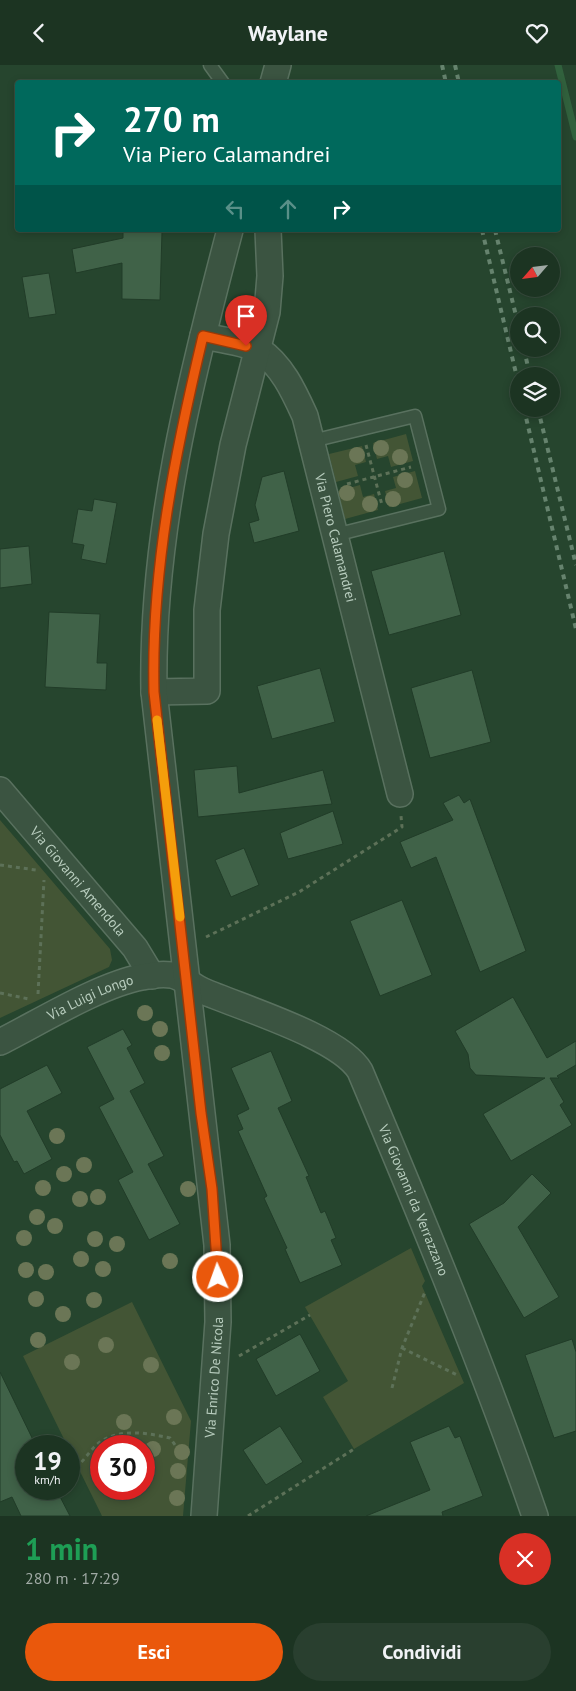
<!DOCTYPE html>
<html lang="it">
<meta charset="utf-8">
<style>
body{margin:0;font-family:"PT Sans",sans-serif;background:#293f2f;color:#f1f3f6;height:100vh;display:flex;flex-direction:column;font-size:19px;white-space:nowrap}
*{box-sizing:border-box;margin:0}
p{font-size:16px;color:#a0aaa5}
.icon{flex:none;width:28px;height:28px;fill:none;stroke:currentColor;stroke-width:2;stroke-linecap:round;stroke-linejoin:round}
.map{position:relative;height:1451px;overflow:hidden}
.panel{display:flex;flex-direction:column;background:#1c3422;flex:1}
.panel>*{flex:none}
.guide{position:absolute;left:15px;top:15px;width:546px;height:152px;border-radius:5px;box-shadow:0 2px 8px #0003,0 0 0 1px #3a4f40;background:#00695c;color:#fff;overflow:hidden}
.needle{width:32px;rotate:242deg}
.buttons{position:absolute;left:510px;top:182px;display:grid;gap:10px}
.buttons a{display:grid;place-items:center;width:50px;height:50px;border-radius:50%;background:#1c3422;box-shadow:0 2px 8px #0003,0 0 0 1px #3a4f40;font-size:25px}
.speed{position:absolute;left:15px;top:1370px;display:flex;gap:10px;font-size:25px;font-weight:700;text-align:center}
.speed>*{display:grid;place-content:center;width:65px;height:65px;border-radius:50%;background:#1c3422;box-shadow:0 2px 8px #0003,0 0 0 1px #3a4f40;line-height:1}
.speed small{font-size:12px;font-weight:400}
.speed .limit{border:8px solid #d22;background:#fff;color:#111}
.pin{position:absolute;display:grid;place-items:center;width:42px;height:42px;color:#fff;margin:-51px -21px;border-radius:50% 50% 50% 0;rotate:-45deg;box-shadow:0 0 5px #0007}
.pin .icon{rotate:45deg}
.me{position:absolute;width:55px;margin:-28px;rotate:358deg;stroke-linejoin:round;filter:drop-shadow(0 0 4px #0008)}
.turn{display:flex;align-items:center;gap:18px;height:105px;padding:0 25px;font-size:22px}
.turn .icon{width:65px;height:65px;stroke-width:2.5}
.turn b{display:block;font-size:35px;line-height:42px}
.lanes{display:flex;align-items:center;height:48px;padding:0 25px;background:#0003;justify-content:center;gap:25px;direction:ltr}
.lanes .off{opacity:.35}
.round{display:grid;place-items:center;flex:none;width:52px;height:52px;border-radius:26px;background:#293f2f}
.head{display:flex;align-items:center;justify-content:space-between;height:85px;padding:0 25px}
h1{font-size:30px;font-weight:700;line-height:38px;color:#1e9e55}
.action{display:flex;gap:10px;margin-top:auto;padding:10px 25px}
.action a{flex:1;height:58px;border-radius:30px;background:#ea580c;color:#fff;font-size:20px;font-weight:700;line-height:58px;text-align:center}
.action a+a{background:#293f2f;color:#f1f3f6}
header{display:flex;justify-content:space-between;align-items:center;height:65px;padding:0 25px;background:#1c3422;font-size:22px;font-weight:700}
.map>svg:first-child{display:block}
.green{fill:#435535;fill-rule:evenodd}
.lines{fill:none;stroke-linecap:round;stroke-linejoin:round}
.stream{stroke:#31613d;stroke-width:7}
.building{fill:#406248;stroke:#213c28}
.lane-casing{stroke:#59715f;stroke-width:15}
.street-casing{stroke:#59715f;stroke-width:28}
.path{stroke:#5d7158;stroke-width:3;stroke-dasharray:4 4;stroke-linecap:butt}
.lane{stroke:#3b5441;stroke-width:12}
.street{stroke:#3b5441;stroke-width:25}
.rail{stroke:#66836e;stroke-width:4;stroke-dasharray:5 5;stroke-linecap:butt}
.tree{fill:#6b7656}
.route-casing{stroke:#983908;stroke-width:12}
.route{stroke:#ea580c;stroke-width:9}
.slow{stroke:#f59e0b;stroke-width:9}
.labels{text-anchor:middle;stroke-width:4;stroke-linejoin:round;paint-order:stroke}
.street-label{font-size:14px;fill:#b8cdbe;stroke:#1f3a26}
</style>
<header><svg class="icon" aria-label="back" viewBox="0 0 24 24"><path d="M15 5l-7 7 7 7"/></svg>Waylane<svg class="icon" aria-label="heart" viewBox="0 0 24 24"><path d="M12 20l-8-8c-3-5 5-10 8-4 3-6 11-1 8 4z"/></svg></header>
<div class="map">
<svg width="576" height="1451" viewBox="0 0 576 1451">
<rect width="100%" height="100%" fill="#26452e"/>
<path class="green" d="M406,369L413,396L391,402L388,391L377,394L373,378Z
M362,381L366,397L355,400L358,411L336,417L329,389Z
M415,406L422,433L389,442L385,426L396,423L393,412Z
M360,420L363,432L374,429L378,445L345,454L338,426Z
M0,755L110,884L112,895L109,902L0,953Z
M411,1183L425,1216L422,1221L464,1318L354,1384L323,1332L348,1316L305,1242Z
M132,1237L191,1356L183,1451H102L23,1291ZM144,1381V1424H101V1381Z"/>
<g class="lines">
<path class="stream" d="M558,0L576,72"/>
</g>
<path class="building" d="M123,166L162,167L160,235L122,234V198L76,208L72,184L123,173Z
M49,208L56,249L29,253L22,212Z
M284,406L299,466L254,478L249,458L259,455L255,440L262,412Z
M94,434L117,438L106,499L81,494L84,480L72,478L78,444L92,446Z
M29,481L32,519L0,523V484Z
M444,486L461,550L389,570L371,506Z
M49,547L100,549L97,598H107L106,625L45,622Z
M320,603L335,657L272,674L257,621Z
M472,605L491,677L430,693L411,623Z
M237,701L239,728L323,705L332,739L198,752L194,705Z
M459,730L464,738L470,734L526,886L480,907L436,792L411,803L400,777L453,755L443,738Z
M333,746L343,779L288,794L280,768Z
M244,783L259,820L231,832L215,795Z
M402,835L432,910L380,931L350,856Z
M513,932L547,993L576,976V1000L557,1011L559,1013H550L564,1037L560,1040L572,1060L511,1096L483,1049L545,1013L476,1010L470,1003L468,989L455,966Z
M123,964L132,980L127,983L145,1018L130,1026L164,1091L148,1099L180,1159L149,1175L118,1115L133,1107L99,1042L114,1034L87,982Z
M271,986L292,1036L278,1043L309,1111L306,1112L321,1148L325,1146L336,1173L331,1175L342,1200L300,1218L285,1184L287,1183L264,1133L267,1131L238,1066L243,1064L237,1050L249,1044L231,1003Z
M47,1000L62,1028L27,1046L52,1094L24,1109L17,1096L14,1097L0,1070V1024Z
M532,1109L551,1128L518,1162L559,1232L524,1253L469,1159L504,1138Z
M300,1269L320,1306L276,1331L256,1294Z
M572,1274L576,1287V1366L554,1373L525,1290Z
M0,1307L36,1381H26V1424H56L70,1451H21L12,1432L0,1437Z
M280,1361L303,1397L266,1420L243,1385Z
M449,1361L455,1373L460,1371L483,1431L442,1447L443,1451H366L430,1425L410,1377Z"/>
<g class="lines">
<defs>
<path id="lane" d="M210,0L223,18
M312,376L415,351L439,444L335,470"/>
<g id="street">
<path d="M273,18L278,0"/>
<path id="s1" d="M203,271C218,274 247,278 259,285C282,300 294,327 305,351L400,729"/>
<path d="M154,627L207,626V545L216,469L233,380L267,247L270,211L268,165"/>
<path id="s2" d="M0,725L135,883L152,911"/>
<path id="s3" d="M0,977C40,957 99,920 142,912C151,910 163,909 172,910C184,913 192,921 203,926C242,943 340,972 360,1006C422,1153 483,1300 535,1451"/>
<path id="s4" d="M204,1451L218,1257L217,1180L154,627C151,470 190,316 230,165"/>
</g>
</defs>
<use href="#lane" class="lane-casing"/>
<use href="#street" class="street-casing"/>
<path class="path" d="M366,380L382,440
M347,419L411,402
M0,800L36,805
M206,872L299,827L402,762L401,751
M0,928L29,934
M38,929L44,815
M402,1283L457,1310
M239,1291L310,1250
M392,1323L402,1283L425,1227
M69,1407C83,1400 88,1386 100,1377C122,1363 147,1368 170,1373L183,1391
M248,1451L354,1384"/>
<use href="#lane" class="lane"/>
<use href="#street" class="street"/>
<path class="rail" d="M442,0L446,18
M455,0L459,18
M482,165L519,321
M495,165L519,263
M524,284L530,311
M524,344L576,564
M538,344L576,500"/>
</g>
<g class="tree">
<circle cx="381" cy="383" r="8"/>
<circle cx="357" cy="390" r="8"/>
<circle cx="400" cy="392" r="8"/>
<circle cx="405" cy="415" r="8"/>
<circle cx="347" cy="428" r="8"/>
<circle cx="393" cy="434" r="8"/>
<circle cx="370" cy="439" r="8"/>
<circle cx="145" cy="948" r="8"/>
<circle cx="160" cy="964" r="8"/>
<circle cx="162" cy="988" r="8"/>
<circle cx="57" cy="1071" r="8"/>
<circle cx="84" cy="1100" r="8"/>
<circle cx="64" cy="1109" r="8"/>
<circle cx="43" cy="1123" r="8"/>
<circle cx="188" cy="1124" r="8"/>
<circle cx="98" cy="1132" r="8"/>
<circle cx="80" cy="1134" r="8"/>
<circle cx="37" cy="1152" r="8"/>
<circle cx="55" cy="1161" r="8"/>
<circle cx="24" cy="1173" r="8"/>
<circle cx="95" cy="1174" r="8"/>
<circle cx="117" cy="1179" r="8"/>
<circle cx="81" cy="1194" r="8"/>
<circle cx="170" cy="1196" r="8"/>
<circle cx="103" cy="1204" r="8"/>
<circle cx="26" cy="1205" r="8"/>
<circle cx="46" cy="1207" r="8"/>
<circle cx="36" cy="1234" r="8"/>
<circle cx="94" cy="1235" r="8"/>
<circle cx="63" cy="1249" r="8"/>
<circle cx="38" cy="1275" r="8"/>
<circle cx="106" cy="1280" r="8"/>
<circle cx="72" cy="1297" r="8"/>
<circle cx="151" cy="1300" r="8"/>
<circle cx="174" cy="1352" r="8"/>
<circle cx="124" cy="1357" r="8"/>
<circle cx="153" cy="1384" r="8"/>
<circle cx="182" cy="1387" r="8"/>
<circle cx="178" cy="1406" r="8"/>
<circle cx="177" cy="1433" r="8"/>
</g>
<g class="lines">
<defs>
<path id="route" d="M218,1212L212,1124L201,1048L154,627C151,506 175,388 203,271L246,281"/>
</defs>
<use href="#route" class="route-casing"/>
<use href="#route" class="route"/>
<path class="slow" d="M157,655L180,852"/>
</g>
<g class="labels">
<g class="street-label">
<text dy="5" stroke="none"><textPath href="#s1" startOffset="265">Via Piero Calamandrei</textPath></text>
<text dy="5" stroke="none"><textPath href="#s2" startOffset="120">Via Giovanni Amendola</textPath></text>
<text dy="5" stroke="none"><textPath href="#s3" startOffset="101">Via Luigi Longo</textPath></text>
<text dy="5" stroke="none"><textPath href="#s3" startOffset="540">Via Giovanni da Verrazzano</textPath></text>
<text dy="5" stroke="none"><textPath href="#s4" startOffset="139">Via Enrico De Nicola</textPath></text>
</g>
</g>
</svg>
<div class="buttons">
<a><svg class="needle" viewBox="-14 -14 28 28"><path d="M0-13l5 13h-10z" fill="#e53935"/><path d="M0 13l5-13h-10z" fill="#a0aaa5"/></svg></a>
<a><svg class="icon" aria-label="search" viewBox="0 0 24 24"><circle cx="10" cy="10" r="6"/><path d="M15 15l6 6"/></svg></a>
<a><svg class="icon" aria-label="layers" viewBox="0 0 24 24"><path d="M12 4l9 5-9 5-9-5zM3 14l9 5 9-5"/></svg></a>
</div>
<div class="speed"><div>19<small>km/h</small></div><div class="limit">30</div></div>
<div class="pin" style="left:246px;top:281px;background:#d93025"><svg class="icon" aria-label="arrive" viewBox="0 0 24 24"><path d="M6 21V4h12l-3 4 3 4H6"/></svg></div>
<svg class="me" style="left:218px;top:1212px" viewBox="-20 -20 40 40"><circle r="17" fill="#ea580c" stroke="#fff" stroke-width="3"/><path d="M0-11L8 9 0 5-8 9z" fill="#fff"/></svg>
<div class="guide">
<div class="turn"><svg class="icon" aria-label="right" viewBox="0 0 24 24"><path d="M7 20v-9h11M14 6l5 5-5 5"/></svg><div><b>270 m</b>Via Piero Calamandrei</div></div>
<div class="lanes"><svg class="icon off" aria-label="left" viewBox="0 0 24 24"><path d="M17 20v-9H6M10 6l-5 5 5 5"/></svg><svg class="icon off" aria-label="ahead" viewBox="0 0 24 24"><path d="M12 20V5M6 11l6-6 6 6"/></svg><svg class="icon" aria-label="right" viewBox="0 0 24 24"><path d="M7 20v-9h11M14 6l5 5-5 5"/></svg></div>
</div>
</div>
<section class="panel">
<div class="head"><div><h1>1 min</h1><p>280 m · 17:29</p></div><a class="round" style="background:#d93025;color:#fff"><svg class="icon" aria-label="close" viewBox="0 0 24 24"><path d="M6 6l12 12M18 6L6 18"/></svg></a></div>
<div class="action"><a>Esci</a><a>Condividi</a></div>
</section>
